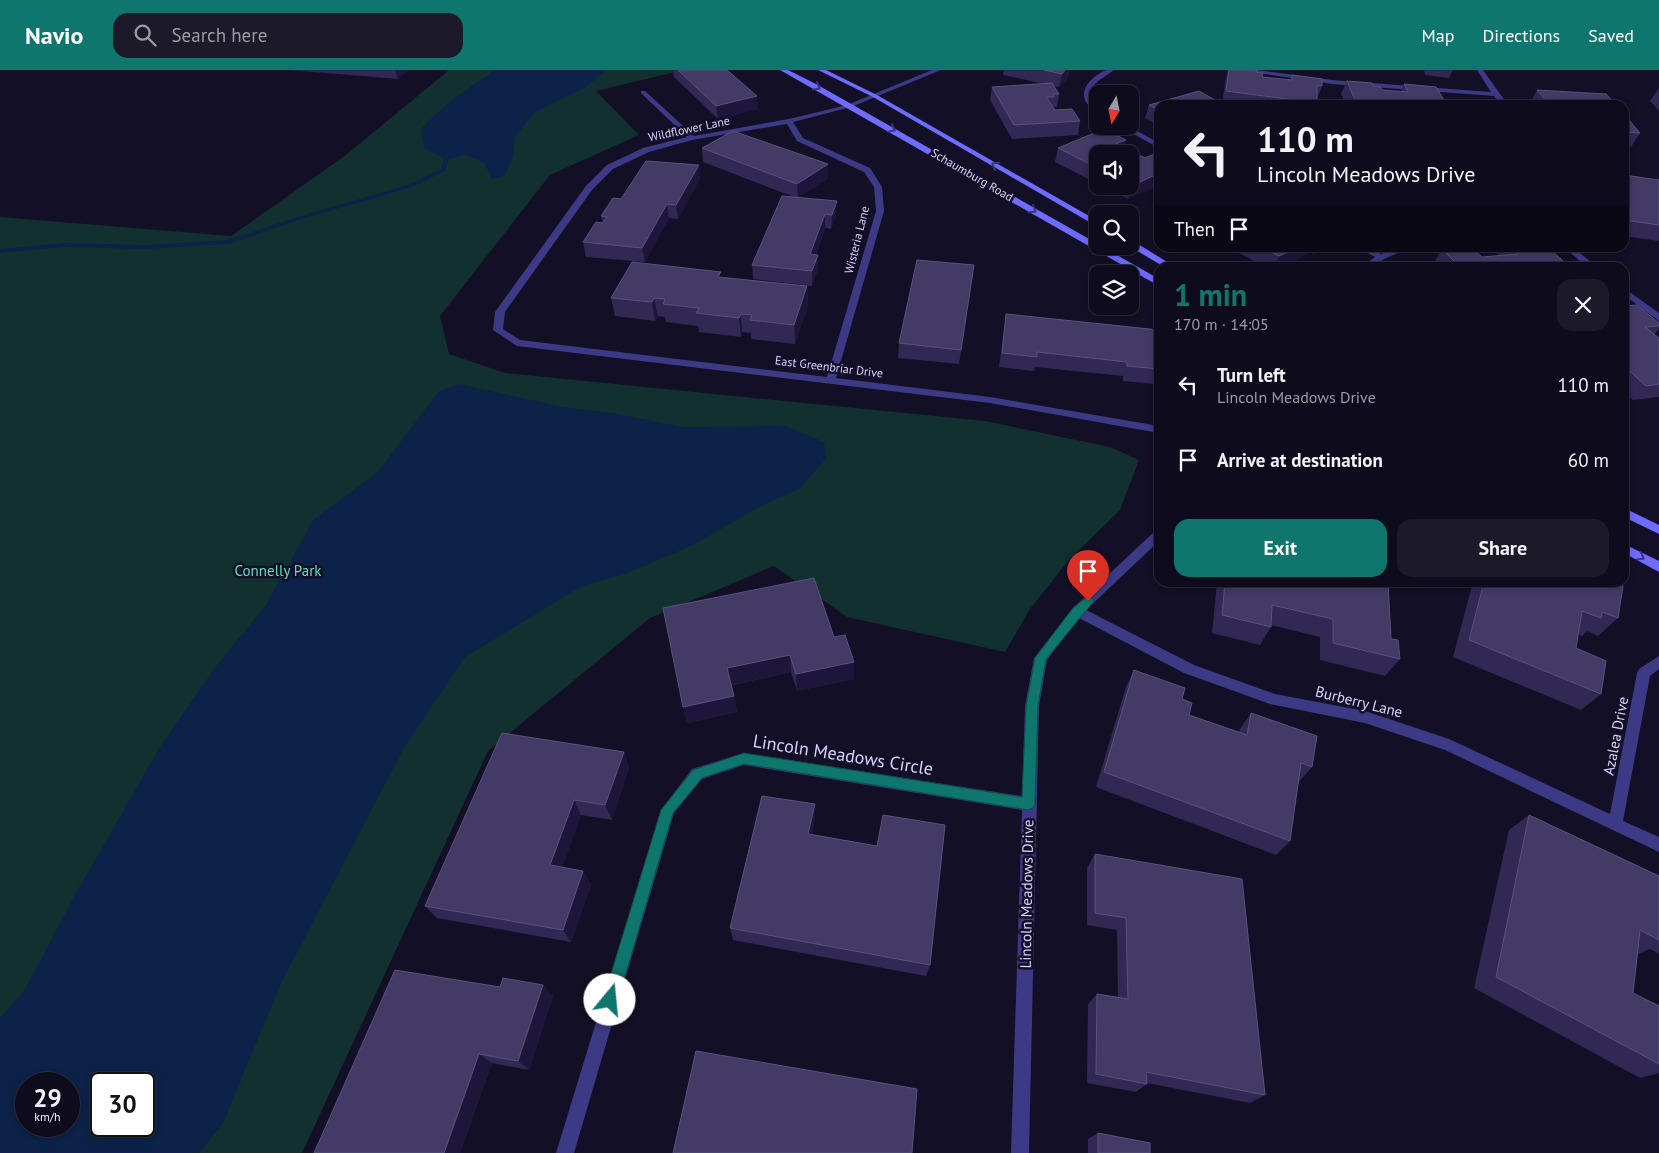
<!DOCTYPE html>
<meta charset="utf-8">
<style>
body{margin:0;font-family:"PT Sans",sans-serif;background:#1c1929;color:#f1f3f6;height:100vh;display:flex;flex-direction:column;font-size:19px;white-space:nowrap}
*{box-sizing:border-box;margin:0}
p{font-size:16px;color:#9b9ba3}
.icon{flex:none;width:28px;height:28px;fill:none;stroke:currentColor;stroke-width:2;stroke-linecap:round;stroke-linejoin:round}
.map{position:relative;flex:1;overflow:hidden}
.drawer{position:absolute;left:1154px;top:192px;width:475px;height:325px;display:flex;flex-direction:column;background:#0e0b1c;border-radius:15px;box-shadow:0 2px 8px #0003,0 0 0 1px #2e2b3b}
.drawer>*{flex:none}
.top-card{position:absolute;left:1154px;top:30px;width:475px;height:152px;border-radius:15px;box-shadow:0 2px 8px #0003,0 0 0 1px #2e2b3b;background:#0e0b1c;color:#f1f3f6;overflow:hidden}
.needle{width:32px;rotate:190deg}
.buttons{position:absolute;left:1089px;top:15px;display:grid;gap:10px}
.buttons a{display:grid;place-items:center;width:50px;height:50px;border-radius:10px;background:#0e0b1c;box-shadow:0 2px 8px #0003,0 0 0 1px #2e2b3b;font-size:25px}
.speed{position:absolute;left:15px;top:1002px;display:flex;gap:10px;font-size:25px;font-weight:700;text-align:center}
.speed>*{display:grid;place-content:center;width:65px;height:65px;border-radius:50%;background:#0e0b1c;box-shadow:0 2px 8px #0003,0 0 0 1px #2e2b3b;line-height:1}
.speed small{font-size:12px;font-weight:400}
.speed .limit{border:2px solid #111;border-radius:8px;background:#fff;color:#111}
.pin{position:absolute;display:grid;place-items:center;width:42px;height:42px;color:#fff;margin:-51px -21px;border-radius:50% 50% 50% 0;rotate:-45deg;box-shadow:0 0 5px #0007}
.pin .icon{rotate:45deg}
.me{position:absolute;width:55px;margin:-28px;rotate:17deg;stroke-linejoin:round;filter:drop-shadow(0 0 4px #0008)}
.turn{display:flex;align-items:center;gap:18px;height:105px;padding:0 20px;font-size:22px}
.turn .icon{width:65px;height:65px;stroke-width:2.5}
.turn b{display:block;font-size:35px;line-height:42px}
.then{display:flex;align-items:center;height:48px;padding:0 20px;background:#0003;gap:10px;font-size:19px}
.round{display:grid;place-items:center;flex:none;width:52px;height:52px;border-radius:15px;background:#1c1929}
.overview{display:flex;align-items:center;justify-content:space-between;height:85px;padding:0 20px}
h1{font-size:30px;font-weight:700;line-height:38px;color:#0f766e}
.action{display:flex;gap:10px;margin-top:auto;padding:10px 20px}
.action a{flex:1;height:58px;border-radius:15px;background:#0f766e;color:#fff;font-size:20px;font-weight:700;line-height:58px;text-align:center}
.action a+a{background:#1c1929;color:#f1f3f6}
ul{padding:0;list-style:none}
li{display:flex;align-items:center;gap:15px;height:75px;padding:0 20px}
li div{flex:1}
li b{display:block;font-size:19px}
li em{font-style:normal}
header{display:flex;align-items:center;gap:30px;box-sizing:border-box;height:70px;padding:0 25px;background:#0f766e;color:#fff}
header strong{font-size:24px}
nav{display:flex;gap:28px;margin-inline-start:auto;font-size:18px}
.search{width:350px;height:45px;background:#1c1929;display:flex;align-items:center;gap:12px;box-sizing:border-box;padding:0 18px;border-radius:15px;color:#9b9ba3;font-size:19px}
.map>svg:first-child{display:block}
.green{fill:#12302f;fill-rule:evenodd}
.water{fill:#0c2248;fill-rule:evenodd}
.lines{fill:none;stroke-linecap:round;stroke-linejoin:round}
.stream{fill:#0c2248;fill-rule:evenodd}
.street{fill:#3d3a85;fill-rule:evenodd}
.secondary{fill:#6f6bff;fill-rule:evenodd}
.wall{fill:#312854}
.shaded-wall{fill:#1d163a}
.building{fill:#433a66;stroke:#5a527e}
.oneway{stroke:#38347d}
.route{fill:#0f766e;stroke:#0a4d48}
.labels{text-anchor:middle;stroke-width:5;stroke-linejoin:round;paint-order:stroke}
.far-street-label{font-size:12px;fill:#d9d4ff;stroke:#130f26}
.park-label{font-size:15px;fill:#5fe0c0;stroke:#130f26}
.street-label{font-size:15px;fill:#d9d4ff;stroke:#130f26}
.near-street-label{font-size:18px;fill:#d9d4ff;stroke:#130f26}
</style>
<header>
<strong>Navio</strong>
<div class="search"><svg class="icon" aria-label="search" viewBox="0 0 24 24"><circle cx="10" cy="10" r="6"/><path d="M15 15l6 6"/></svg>Search here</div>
<nav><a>Map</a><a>Directions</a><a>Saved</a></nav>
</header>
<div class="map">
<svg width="1659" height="1083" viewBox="0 0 1659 1083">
<rect width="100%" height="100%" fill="#130f26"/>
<path class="green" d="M449,0H684L596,21L639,65L550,105L440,246L449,284L505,303L985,351L1110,377L1139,390L1120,440L1068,491L1030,539L1005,582L847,547L774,496L650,548L488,681L302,1083H0V147L231,166L346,85ZM26,1014H69V1056H26ZM101,1014H144V1056H101Z"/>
<path class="water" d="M492,0H606L586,17L535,42L515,67L513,87L505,105L491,109L485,93L465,85L446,89L424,78L421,59C442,37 464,20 490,4Z
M460,314L562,337L612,343L683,357L786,356L824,372L826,389L799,419L761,436L695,474L628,503L582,516L465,587L405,676L281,913L223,1053L199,1083H0V948L24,921L75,825L160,677L214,599L266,535L314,449L378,402L439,321ZM26,1014H69V1056H26ZM101,1014H144V1056H101Z"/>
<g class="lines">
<path class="stream" d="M444,88L449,89L445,101L412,117L298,150L229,174L146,179L63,177L0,183V179L63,173L146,175L228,170L294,148L408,115L441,99Z"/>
<path class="street" d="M932,0H941L851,37L793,52L803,68L870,98L882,117L884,141L836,308L990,327L1159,356V363L990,333L517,276L493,260L495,242L586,116L607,95L643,78L687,67L641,23V21H645L694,66L789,49L847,35ZM787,54L797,71L864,102L874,117L876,141L827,307L520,270L503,259L505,242L592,120L613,99L649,82L692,70Z
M1106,0H1114C1103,9 1077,19 1098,36V42C1072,29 1086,9 1106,0Z
M1238,0H1256L1332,10L1491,22L1477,0H1483L1508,35H1500L1494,26L1332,14Z
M1119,56H1128L1159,73V78Z
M1358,178H1368L1381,184L1398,178H1409L1384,189L1371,198H1360L1375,187Z
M1565,178H1574L1598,198H1588Z
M1624,218L1659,243V251L1624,225Z
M1159,460V471L1086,540L1194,595L1275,624L1365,641L1449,669L1610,744L1637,603L1639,599L1659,586V599L1650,606L1623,751L1659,767V782L1445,680L1365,653L1270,634L1184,603L1079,548L1047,590L1039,636L1029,1083H1011L1022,740L744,695L702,709L674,743L574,1083H556L661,740L692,699L744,683L1022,726L1025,636L1034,588L1073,538L1155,461Z"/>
<path class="secondary" d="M780,0H788L816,14L1098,174V176H1101L1159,209V216Z
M818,0H826L877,25L1098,151V157L873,27Z
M1130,170L1133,171L1177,198H1166L1129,176Z
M1624,438L1659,455V464L1624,447Z
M1624,474L1659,491V502L1624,483Z"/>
</g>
<path class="wall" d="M290,0H408L398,9Z
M673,0H727L758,39L718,49L674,7Z
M1004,0H1069L1068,8L1059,17L1054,16L1059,24L1057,37H1053L1055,40L1080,51L1078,65L1012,69L990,30L992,17L1044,14L1003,5Z
M1228,0H1257L1256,2L1262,7L1290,10L1292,5L1322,16L1317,29L1316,35H1229L1223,34L1159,35V56L1145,48L1149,35L1222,34L1226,8Z
M1424,0H1453L1449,8L1425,5Z
M1347,11L1373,16L1382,20L1401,22L1404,14L1447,35H1346L1341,24Z
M1659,18V41L1650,31Z
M1537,20L1616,35H1531L1530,33Z
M1624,44L1640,63L1631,77L1624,76Z
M702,78L828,108L799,127L836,145L831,159L825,158L816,184L818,199L812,216L753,209L752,195L794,127L703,92Z
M1058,78H1124L1145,88L1159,84V115L1128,129L1102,116H1130V84H1098V114L1055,92Z
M1624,105L1659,110V171L1624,166Z
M700,109L678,149L669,148L645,192L586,187L583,172L603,153L601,146Z
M1230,178H1326L1325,179L1314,184L1310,182L1280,198H1267Z
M1502,178H1551L1555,181L1554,183L1571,198H1437L1433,194L1442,179L1482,187L1497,186Z
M974,195L959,294L898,288L899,273Z
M721,207L807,216L808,235L795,274L751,269V263L742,262L741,267L699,262L698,256L666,252L665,247L658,246L655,251L615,246L611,228Z
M1624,236L1659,253V259L1654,265L1659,268V327L1633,330L1624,322Z
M1006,244L1159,260V309L1157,314L1123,311V306L1035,297L1034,301L999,297L1004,259Z
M1217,512H1388L1391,569L1400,589L1385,606L1320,590V567L1271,555V557L1260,575L1212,563Z
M1473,512H1614L1618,548L1598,566L1587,561L1582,566L1578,564L1576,578L1601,624L1581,640L1453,587Z
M663,538L834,567L854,592V609L797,621L791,602L732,615L737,642L687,653Z
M1134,600L1182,629L1189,645L1239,662L1240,659L1251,643L1312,697L1298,713L1290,771L1276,785L1096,717L1126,617Z
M624,682L629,698L612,750L581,745L562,797L583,801L591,815L571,872L437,848L425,836Z
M815,734V749L812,764L877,776L930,895L926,906L733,870L730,858Z
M1529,745L1659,806V884L1650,879L1638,884L1633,923L1659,936V1003L1640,1008L1474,918L1509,760Z
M1095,784L1265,1025L1250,1033L1147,1013V1014L1136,1022L1087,1013L1088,934L1097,924L1118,927L1117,860L1087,855V798Z
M543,915L553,926L529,1000L492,993L460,1083H314L500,917Z
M1098,1063L1150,1083H1088V1069Z"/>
<path class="shaded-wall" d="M395,0H408L398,9Z
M1065,0H1069L1068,8L1059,17L1062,4Z
M757,26L758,39L718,49L716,36Z
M1126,70L1123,83L1116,74Z
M828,94V108L798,128L797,114Z
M699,95L700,109L678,149L676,135Z
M1159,103V115L1128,129L1132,116Z
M837,131L836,145L831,159L832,145Z
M667,134L669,148L645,192L642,178Z
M825,144V158L811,198L810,184Z
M1297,178H1312L1310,182L1280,198H1274L1279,186Z
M1317,178H1326L1325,179L1314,184Z
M818,185V199L812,216V201Z
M807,216L808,235L795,274L794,255Z
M654,228L658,246L655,251L652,232Z
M741,244L742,262L741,267L739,248Z
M790,585L791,602L730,615L727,598Z
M854,592V609L797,621L796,604Z
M734,626L737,642L687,653L683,637Z
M624,682L629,698L612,750L605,735Z
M574,730L581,745L558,809L550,795Z
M815,734V749L809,778L808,764Z
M583,801L591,815L571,872L563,860Z
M543,915L553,926L529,1000L518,991Z
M479,984L492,993L460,1083H444Z"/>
<path class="building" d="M678,0H727L757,26L716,36Z
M1044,0H1065L1062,4Z
M1229,0H1257L1256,2L1263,3L1262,7L1292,10V5L1322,9V16L1317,15V33L1226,21Z
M1347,11L1372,13L1373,16L1380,17L1382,20L1408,22L1404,14L1436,17L1447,35H1357Z
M1052,13L1059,24H1053L1054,27H1046L1055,40L1072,39L1080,51L1014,55L992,17Z
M1537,20L1606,24L1616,35H1565L1546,31Z
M1199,21L1224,35H1159V40L1149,35Z
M1624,44L1640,63L1624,62Z
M1104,59L1126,70L1116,74L1145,88L1157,83L1159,84V103L1132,116L1130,115V84H1098V98L1058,78Z
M733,61L828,94L797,114L702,78Z
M646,91L699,95L676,135L667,134L642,178L583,172L596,152L603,153L607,147L601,146L613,128L621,129Z
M1624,105L1659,110V155L1624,150Z
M782,126L837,131L832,145L825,144L810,184L818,185L812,201L752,195Z
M1262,178H1297L1279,186Z
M1463,178H1472L1482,187L1518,184L1511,178H1551L1555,181H1552L1571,198H1461L1442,179Z
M917,190L974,195L961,280L899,273Z
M632,192L721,202L718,207L807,216L794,255L750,250L752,245L741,244L739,248L696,243L699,238L663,234L665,229L654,228L652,232L611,228Z
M1637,235L1659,253V256L1645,257L1659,268V314L1646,316L1624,296V236Z
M1006,244L1159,260V299L1127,296V292L1037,282V287L1002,283Z
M814,508L834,567L845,565L854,592L796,604L790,585L727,598L734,626L683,637L663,538Z
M1225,512H1388L1391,569L1398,570L1400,589L1333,573V549L1272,535L1271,557L1222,545Z
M1484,512H1614L1623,516L1618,548L1602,542L1601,548L1582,541L1576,578L1606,591L1601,624L1469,570Z
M1134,600L1185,618L1182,629L1192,633L1189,645L1247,665L1251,643L1317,666L1312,697L1301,693L1290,771L1104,702Z
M502,663L624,682L605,735L574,730L550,795L583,801L563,860L425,836Z
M762,726L815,734L808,764L877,776L883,745L945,755L930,895L730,858Z
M1529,745L1659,806V870L1640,860L1633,923L1659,936V994L1496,907Z
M1095,784L1242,809L1265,1025L1146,1002L1147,1014L1096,1004L1097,924L1128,929L1126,848L1095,843Z
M395,900L500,917L503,908L543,915L518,991L479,984L444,1083H314Z
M696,981L917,1019L912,1083H673Z
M1098,1063L1150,1073V1083H1098Z"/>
<defs><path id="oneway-chevron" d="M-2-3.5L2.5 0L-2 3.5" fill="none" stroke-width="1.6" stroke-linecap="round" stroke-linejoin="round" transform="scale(1.25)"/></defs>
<g class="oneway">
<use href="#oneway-chevron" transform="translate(817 17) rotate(29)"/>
<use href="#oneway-chevron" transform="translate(892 59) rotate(29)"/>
<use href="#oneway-chevron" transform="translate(995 95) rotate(-150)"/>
<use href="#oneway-chevron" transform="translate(1033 140) rotate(30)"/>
<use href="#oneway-chevron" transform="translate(1641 487) rotate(29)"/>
</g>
<path class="route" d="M1088,526L1092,528L1094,531L1046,589L1038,636L1035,734L1033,738L1028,740L744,694L702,708L673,743L618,930L616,936L610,938L605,936L603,930L661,740L693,700L744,683L1022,727L1026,636L1035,588L1073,538Z"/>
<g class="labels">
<g class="far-street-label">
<text transform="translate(689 59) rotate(-12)" y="4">Wildflower Lane</text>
<text transform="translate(972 105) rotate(30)" y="4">Schaumburg Road</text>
<text transform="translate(857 170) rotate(-76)" y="4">Wisteria Lane</text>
<text transform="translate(829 297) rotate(7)" y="4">East Greenbriar Drive</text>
</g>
<g class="park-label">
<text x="278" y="506">Connelly Park</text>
</g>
<g class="street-label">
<text transform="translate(1359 632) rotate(14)" y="5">Burberry Lane</text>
<text transform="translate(1616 666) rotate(-79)" y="5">Azalea Drive</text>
<text transform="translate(1027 824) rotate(-89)" y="5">Lincoln Meadows Drive</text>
</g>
<g class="near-street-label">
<text transform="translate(843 685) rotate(9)" y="6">Lincoln Meadows Circle</text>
</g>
</g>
</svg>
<div class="buttons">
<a><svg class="needle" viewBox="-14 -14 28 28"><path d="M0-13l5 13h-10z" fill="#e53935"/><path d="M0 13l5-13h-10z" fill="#9b9ba3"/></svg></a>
<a><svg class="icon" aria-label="sound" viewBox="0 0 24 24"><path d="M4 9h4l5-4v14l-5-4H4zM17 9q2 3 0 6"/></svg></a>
<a><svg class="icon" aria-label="search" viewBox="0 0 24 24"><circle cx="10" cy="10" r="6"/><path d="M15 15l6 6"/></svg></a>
<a><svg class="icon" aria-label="layers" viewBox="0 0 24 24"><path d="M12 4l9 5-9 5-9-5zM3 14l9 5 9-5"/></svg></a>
</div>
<div class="speed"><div>29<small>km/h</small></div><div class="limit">30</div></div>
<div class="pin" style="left:1088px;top:531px;background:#d93025"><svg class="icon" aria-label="arrive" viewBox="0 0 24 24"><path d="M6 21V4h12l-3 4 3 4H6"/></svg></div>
<svg class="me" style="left:610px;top:930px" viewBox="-20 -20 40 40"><circle r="19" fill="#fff"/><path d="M0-13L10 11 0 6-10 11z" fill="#0f766e"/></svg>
<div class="top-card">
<div class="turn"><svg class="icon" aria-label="left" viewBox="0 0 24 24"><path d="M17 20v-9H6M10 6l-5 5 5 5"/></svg><div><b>110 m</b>Lincoln Meadows Drive</div></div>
<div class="then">Then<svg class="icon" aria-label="arrive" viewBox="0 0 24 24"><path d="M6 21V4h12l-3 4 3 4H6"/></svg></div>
</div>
<section class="drawer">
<div class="overview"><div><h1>1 min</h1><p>170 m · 14:05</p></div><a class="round"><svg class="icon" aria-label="close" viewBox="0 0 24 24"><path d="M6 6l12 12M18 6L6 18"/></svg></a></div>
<ul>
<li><svg class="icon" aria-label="left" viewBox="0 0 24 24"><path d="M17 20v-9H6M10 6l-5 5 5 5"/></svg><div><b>Turn left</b><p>Lincoln Meadows Drive</p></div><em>110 m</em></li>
<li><svg class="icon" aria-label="arrive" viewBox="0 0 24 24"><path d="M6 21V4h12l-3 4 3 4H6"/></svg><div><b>Arrive at destination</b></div><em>60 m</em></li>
</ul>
<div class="action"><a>Exit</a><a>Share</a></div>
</section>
</div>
